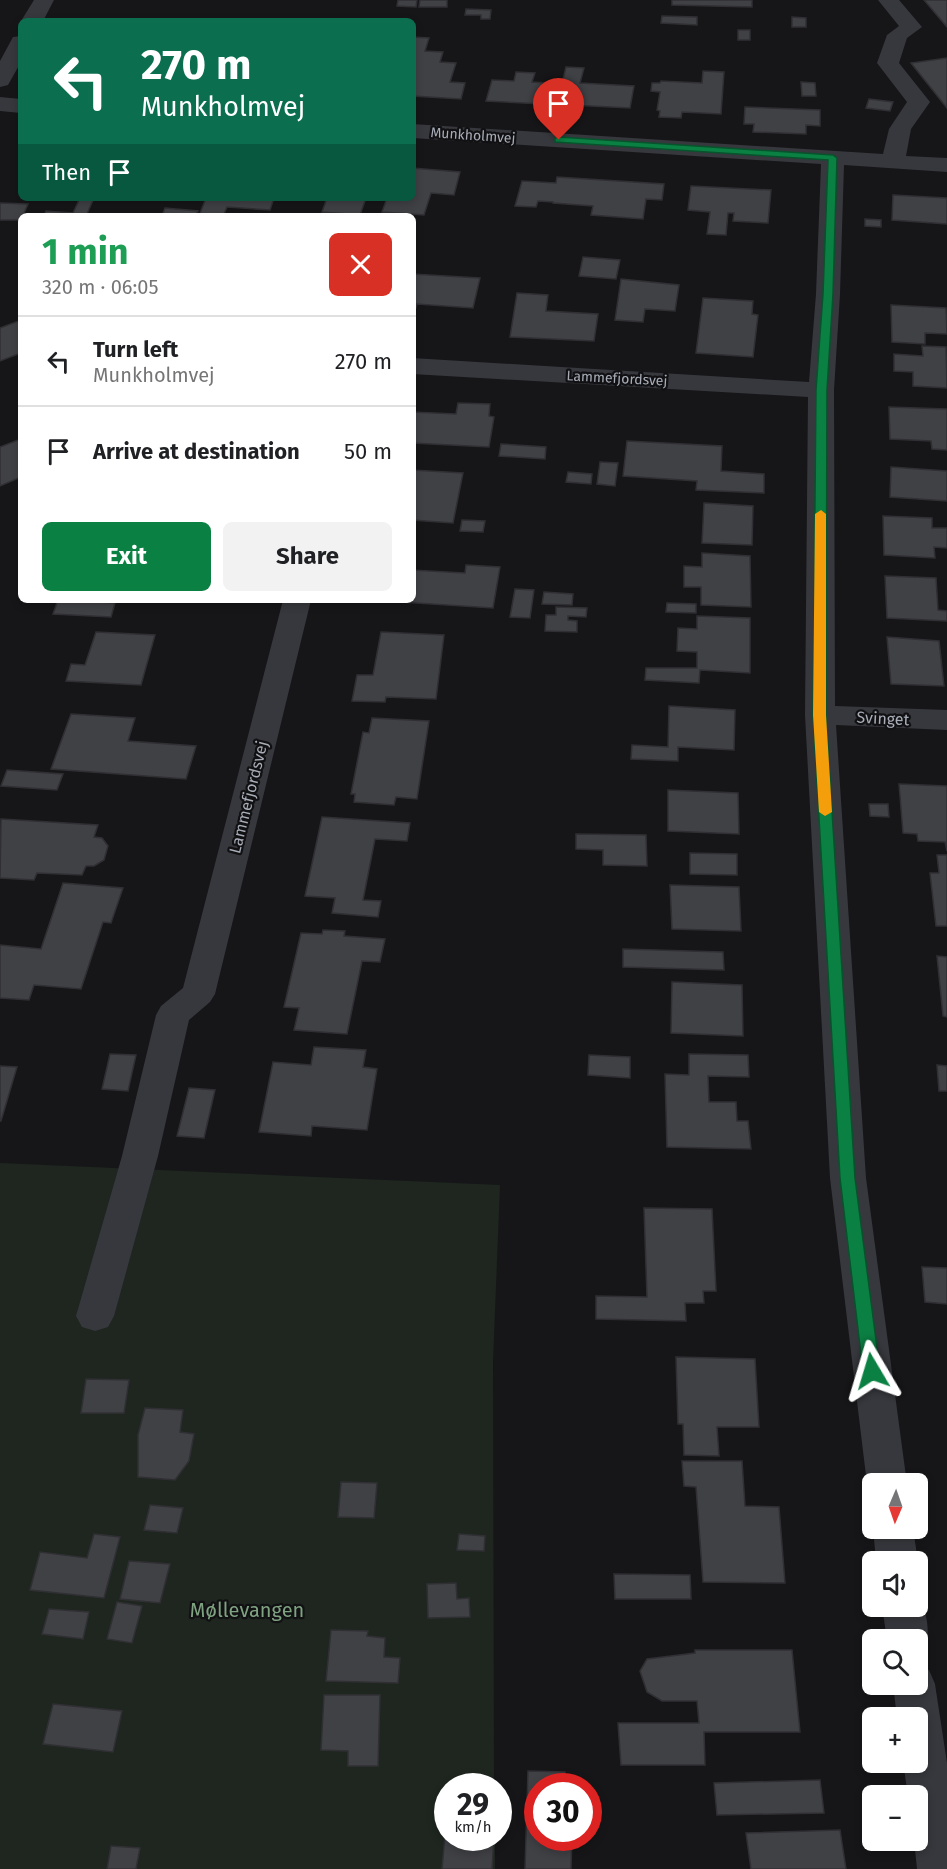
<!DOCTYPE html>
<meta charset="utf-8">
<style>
body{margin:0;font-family:"Fira Sans",sans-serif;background:#f2f2f2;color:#202124;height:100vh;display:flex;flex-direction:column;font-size:22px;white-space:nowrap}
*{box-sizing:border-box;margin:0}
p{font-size:20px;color:#757577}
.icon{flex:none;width:33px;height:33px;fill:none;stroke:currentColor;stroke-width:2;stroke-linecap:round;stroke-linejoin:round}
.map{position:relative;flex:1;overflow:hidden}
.side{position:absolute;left:18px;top:213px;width:398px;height:390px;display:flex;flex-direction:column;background:#fff;border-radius:9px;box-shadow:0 3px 9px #0003}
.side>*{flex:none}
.guide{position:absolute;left:18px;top:18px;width:398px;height:183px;border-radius:9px;box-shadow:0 3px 9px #0003;background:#0b6e4f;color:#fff;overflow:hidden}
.needle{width:39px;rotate:182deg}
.fabs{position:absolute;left:862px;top:1473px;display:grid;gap:12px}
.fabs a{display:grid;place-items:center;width:66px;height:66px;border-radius:9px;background:#fff;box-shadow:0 3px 9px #0003;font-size:30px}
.speed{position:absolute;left:434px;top:1773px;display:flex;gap:12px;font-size:30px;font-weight:700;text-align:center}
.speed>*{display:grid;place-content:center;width:78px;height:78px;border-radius:50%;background:#fff;box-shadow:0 3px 9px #0003;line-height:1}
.speed small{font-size:15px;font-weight:400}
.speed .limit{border:9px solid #d22;background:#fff;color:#111}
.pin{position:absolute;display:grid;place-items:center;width:51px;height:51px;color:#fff;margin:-62px -26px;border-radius:50% 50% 50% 0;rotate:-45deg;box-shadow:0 0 6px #0007}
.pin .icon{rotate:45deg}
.me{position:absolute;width:66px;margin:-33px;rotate:353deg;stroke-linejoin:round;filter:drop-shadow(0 0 4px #0008)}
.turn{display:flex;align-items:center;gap:21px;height:126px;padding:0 24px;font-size:27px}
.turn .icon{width:78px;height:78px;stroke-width:2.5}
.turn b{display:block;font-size:42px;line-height:51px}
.then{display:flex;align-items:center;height:57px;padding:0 24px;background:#0003;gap:12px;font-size:22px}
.round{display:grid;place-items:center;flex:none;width:63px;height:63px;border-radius:9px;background:#f2f2f2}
.headline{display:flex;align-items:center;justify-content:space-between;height:102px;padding:0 24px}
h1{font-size:36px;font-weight:700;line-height:45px;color:#1e9e55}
.button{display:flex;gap:12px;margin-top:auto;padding:12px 24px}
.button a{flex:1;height:69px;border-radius:9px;background:#0b8043;color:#fff;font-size:24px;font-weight:700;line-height:69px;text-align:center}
.button a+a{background:#f2f2f2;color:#202124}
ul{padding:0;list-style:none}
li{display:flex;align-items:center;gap:18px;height:90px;padding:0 24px;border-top:2px solid #e0e0e0}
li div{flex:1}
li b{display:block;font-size:22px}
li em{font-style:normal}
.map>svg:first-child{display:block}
.green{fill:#1e261f}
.building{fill:#404145;stroke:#303034;stroke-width:1.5}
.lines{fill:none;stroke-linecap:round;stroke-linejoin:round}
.minor{fill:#37383d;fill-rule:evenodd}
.route{fill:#0b8043;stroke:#07532c;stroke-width:1.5}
.slow{fill:#f59e0b}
.labels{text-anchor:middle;stroke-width:4.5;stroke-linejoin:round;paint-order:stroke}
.far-street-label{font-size:14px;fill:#a8adb8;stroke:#111113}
.street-label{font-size:16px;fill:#a8adb8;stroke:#111113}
.near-park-label{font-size:20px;fill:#7fa381;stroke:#111113}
</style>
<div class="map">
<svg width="947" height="1869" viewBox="0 0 947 1869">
<rect width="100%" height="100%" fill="#161618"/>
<path class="green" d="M0,1163L500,1185L493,1362L494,1786H447V1838H495V1869H0Z"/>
<path class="building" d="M398,0H417L416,7L397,6Z
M420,0H447V7H419Z
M672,0H752V7L672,5Z
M924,0H947V27Z
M466,9L491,10L490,19H481V15H465Z
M662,16L697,17V25L661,23Z
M792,17L806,18V27H792Z
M738,30H750V40H738Z
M412,37L429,38L425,51L443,52L440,62L456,63L450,82L465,83L461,99L412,96V66L415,57H412Z
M947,58V108L911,63Z
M566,67L584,68L580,83L634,86L630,108L571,105L573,97L545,96L543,104L486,101L492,80L514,81L516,72L535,73L532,82L562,84Z
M703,71L724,72L721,114L682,112L681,118L659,117L660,111L657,110L660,92L651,91L652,83H660L661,81L702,83Z
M801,82L815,83L816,96H802Z
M869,99L893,102L890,111L866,108Z
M745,107L820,110V126L806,125V134L753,132L754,124H744Z
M412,168L460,172L454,195L431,193L424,215L382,212L387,198H412Z
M557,177L664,184L662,200L646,199L643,219L591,215L593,206L553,203V202L538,201L536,207L515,206L522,181L556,183Z
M691,186L771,190L768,223L733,221L734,213H728L726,235L707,234L710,212L688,210Z
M893,195L947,198V224L892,220Z
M80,198H94L86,216H44L46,211L73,213Z
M206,198H274L270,210L227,207L223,216H199Z
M327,198H366L360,215L322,212Z
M0,203L28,204L21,220H0Z
M165,208L198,211L195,216H162Z
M865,219L881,220V227L865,226Z
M583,257L620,260L616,279L579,276Z
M412,274L480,278L473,308L417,304L412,320Z
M621,279L679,285L675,311L645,309L643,322L615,320Z
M517,293L548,295L546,311L598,314L594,341L510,337Z
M703,298L753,301L752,314L758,315L753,357L696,353Z
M891,305L946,308L947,334L925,333V344L892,342Z
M21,320V353L0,361V328Z
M922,346L946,347L947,388L913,386V372L894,371V354L923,356Z
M458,403L490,404L489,416L494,417L489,447L412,443V412L456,414Z
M889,407L947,409V450L932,449L931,441L890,439Z
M18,440L21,442V477L0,486V447Z
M627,441L722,446L721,471L764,474V493L696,490L697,481L623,476Z
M501,444L546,447L545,459L499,456Z
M600,462L618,463L615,486L597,484Z
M891,467L947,471V501L890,497Z
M412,470L463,473L453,523L412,520Z
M568,472L592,474L591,484L566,482Z
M704,503L753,506L752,545L702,543Z
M883,516L932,518V528H947V548L934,547L935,558L884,555Z
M462,520L485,521L483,532L460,531Z
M702,553L750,556L751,607L701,605V587H684V566L702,567Z
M466,565L500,567L493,608L370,600H412V570L465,573Z
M885,576L936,578L938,610L947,611V621L887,618Z
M515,589L534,590L530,618L510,617Z
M544,592L573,594L572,605L542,604Z
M58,600H101V602L115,603L111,617L53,614Z
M667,603L696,604V613L666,612Z
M556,607L587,608L586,617L568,616V620L577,621V632L545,631L546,615H556Z
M697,616L750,618V673L700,670L699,683L645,680L646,668H697V652L677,651L678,628L697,629Z
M96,632L155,635L141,685L66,681L71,664L85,665Z
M381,632L444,635L436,699L386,697L385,702L352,701L357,675H373Z
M887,637L939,641L944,686L891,684Z
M669,706L735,710L734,750L678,747V761L631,759L632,745L668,747Z
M71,714L135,718L128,741L196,746L186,779L51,769Z
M372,718L429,721L417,799L396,797L394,805L354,802L355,794H351L363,732L369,733Z
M7,770L63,774L57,790L1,786Z
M899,784L947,786V851L945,842L918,841L917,834L903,833Z
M668,790L738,793L739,834L668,831Z
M869,804H888L889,817L870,816Z
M322,817L410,823L407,841L375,839L363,900L381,901L378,917L332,913L335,898L305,896Z
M1,819L98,825L94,837L102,838L108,846L104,860L94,866H86L82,875L37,873L34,880L0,878Z
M576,834L646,835L647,866L603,865V850L576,849Z
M690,853L737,854V875L690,874Z
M937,855H947V926H936L930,873H939Z
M63,883L123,888L111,923L103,922L81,989L34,985L29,1000L0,998V945L41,949Z
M670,885L739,887L741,931L672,929Z
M323,930L345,931L344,936L385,939L380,962L362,961L347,1034L294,1030L299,1008L284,1007L301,933L322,934Z
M623,949L723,952L724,970L623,967Z
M937,956L947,957V1017L943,1016Z
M672,982L742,985L743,1036L671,1033Z
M314,1047L366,1050L363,1067L377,1069L367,1130L312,1126L311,1136L259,1132L273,1062L311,1065Z
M110,1054L136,1055L128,1091L102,1089Z
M689,1054L748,1055L749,1077L708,1076L709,1102H736L737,1121H748L751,1149L667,1147L665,1074L689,1075Z
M589,1055L630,1057V1078L588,1075Z
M937,1065L947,1066V1091H939Z
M0,1066L17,1067L1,1121H0Z
M189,1088L215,1090L204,1138L177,1136Z
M644,1208L712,1209L716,1291H703L704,1303H685L686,1321L596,1319V1296L647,1297Z
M922,1267L947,1268V1304L925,1302Z
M676,1357L755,1359L759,1427H717L719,1456L684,1455L683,1424H678Z
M86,1379L129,1380L124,1413H81Z
M145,1408L183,1410L180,1432L194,1434L189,1461L175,1480L138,1477V1435Z
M682,1461H742L745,1506L779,1507L785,1583L703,1582L696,1487L684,1486Z
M341,1482L377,1483L374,1518L338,1517Z
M150,1505L183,1508L177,1533L144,1530Z
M94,1534L120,1537L104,1598L30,1590L40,1552L87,1558Z
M459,1534L485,1536L484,1551L457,1550Z
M129,1561L170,1564L160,1603L120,1599Z
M614,1574L690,1575L691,1599H615Z
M456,1583L457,1599L469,1598L470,1617L428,1618L427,1584Z
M117,1602L142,1606L132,1643L107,1639Z
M49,1609L89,1612L83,1639L42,1634Z
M331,1630L368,1631L367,1636L385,1638L384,1657L400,1658L398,1683L326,1681Z
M695,1650H792L800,1732H704L705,1765H621L618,1723H699L697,1701H662L647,1692L640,1671L647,1659L695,1653Z
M324,1695H380L378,1766H348V1751L321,1750Z
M53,1704L122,1711L113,1752L43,1744Z
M528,1771L565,1772L564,1786H537V1838H572L571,1869H525Z
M820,1780L824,1813L717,1815L714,1783Z
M840,1830L846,1869H751L746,1833Z
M445,1834H447V1838H494L492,1869H442Z
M111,1846L140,1848L136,1869H107Z"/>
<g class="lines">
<path class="minor" d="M34,0H54L43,21H21Z
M878,0H899L922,27L907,38L899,63L930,102L911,129L906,156L947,158V172L844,165L840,294L834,390L835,706L947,710V730L836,725L866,1178L907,1484H873V1496L867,1484L830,1178L805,715L808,397L412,374V358L809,382L816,294L821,164L412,138V124L883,154L889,129L907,102L877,63L887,35L899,26Z
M21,36V62L8,85L0,87V61L13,37Z
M0,97L21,99V113L0,111Z
M283,600H311L215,994L210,1002L189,1020L158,1156L114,1316L108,1327L95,1331L82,1327L76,1316L122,1156L156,1015L161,1006L183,988Z
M873,1527L913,1528L918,1562H876Z
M918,1593C927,1613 932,1634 923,1653L918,1655V1640H887L882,1606H918Z
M918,1666L929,1670L935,1684L947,1763V1869H917L914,1840H918V1796H908L903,1762H918V1718H897L893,1684H918Z"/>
</g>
<path class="route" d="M559,137L833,155L837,158L833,294L827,390L826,715L855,1178L880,1371L877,1375L872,1377L866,1375L863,1371L840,1178L813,715L816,390L823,294L828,160L555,142V138Z"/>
<path class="slow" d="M821,510L826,514V715L832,812L825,816L819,812L813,715L815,514Z"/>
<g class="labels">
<g class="far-street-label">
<text transform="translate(473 135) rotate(4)" y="5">Munkholmvej</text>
<text transform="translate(617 378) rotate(3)" y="5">Lammefjordsvej</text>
</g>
<g class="street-label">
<text transform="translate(883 718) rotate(3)" y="6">Svinget</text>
<text transform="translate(248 797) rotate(-76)" y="6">Lammefjordsvej</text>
</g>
<g class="near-park-label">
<text x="247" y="1617">Møllevangen</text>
</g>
</g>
</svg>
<div class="fabs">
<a><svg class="needle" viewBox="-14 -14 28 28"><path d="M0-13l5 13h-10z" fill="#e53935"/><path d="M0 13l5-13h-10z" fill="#757577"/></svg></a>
<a><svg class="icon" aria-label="sound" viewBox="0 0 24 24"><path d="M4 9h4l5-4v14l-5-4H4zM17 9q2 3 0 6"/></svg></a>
<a><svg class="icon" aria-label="search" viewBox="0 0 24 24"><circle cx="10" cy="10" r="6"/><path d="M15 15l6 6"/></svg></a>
<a>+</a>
<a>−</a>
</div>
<div class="speed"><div>29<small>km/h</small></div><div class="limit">30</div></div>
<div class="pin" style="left:559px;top:140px;background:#d93025"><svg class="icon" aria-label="arrive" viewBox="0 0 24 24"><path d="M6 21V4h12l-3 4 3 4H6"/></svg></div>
<svg class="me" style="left:872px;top:1371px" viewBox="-20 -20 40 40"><path d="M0-17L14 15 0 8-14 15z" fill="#0b8043" stroke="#fff" stroke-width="4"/></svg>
<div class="guide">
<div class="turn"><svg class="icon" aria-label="left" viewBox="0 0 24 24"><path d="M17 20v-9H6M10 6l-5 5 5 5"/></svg><div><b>270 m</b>Munkholmvej</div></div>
<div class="then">Then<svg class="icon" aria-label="arrive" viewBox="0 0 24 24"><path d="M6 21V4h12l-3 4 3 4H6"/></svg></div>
</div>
<section class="side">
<div class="headline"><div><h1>1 min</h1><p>320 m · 06:05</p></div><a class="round" style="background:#d93025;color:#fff"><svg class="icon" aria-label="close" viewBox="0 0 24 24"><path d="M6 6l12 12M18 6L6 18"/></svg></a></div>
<ul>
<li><svg class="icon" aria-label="left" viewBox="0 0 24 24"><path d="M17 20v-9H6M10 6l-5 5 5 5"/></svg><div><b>Turn left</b><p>Munkholmvej</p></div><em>270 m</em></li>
<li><svg class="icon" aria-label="arrive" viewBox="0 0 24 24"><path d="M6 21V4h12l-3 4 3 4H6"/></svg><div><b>Arrive at destination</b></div><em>50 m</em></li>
</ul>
<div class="button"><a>Exit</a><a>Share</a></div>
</section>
</div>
